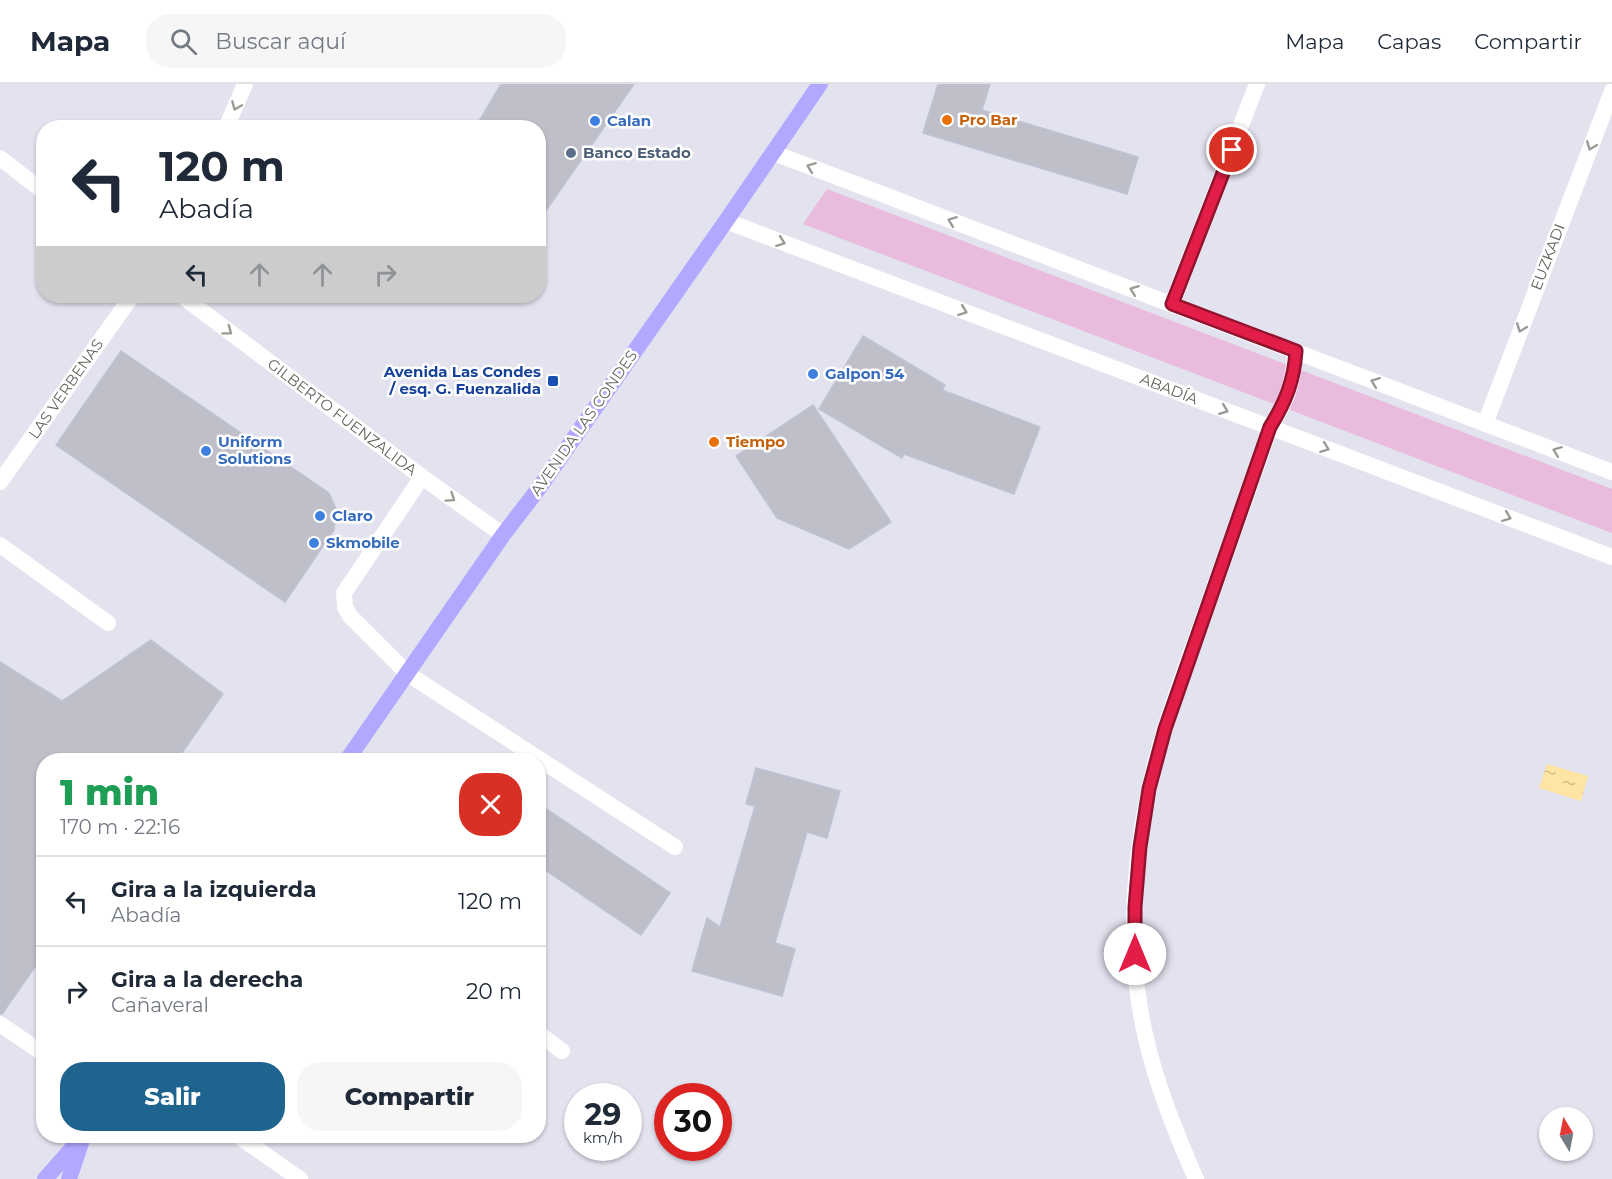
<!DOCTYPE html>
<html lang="es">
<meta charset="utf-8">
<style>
body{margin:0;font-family:Montserrat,sans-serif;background:#f6f6f7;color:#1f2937;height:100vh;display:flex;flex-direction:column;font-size:22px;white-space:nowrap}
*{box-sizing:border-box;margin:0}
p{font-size:20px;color:#747a83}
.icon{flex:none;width:33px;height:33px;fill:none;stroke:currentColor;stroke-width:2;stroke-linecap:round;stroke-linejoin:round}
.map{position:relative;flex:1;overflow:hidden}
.drawer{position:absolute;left:36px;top:669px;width:510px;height:390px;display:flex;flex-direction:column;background:#fff;border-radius:24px;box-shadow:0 2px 4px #0004}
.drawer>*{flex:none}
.banner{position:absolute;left:36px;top:36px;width:510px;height:183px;border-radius:24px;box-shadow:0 2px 4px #0004;background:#fff;color:#1f2937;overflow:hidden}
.needle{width:39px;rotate:350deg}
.controls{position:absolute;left:1539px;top:1023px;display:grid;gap:12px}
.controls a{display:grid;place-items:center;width:54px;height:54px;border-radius:50%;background:#fff;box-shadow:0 2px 4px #0004;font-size:30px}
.speed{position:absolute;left:564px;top:999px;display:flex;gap:12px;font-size:30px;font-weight:700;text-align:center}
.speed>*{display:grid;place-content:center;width:78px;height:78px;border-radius:50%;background:#fff;box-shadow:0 2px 4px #0004;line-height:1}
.speed small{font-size:15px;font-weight:400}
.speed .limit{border:9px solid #d22;background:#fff;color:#111}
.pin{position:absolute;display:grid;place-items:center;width:51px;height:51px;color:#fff;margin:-26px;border:3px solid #fff;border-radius:50%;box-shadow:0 2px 6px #0007}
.me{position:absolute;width:66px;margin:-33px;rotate:0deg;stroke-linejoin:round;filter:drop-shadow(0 0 4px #0008)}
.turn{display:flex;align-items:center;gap:21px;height:126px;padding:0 24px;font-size:27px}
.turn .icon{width:78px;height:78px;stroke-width:2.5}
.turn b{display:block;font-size:42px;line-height:51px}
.lanes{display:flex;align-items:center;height:57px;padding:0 24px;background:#0003;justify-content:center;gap:30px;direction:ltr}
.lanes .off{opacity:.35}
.round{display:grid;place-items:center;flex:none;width:63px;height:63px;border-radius:24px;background:#f6f6f7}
.head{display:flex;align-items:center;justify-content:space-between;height:102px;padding:0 24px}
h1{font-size:36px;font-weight:800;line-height:45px;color:#1e9e55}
.action{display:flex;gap:12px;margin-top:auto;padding:12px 24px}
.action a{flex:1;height:69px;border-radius:24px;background:#1e648f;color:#fff;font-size:24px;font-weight:800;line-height:69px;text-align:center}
.action a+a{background:#f6f6f7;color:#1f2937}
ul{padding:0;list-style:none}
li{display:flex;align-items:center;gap:18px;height:90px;padding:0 24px;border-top:2px solid #e0e1e3}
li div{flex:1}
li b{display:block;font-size:22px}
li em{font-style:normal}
header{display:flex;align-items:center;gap:36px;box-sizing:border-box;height:84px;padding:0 30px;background:#fff;border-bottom:2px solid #e0e1e3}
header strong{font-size:28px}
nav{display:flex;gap:33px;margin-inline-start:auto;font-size:21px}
.search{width:420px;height:54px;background:#f6f6f7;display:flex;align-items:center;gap:15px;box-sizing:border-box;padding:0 21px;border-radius:24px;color:#747a83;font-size:22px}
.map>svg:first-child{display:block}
.green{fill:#e9bcdd}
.water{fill:url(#water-ripples)}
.building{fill:#bfbfca;stroke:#c0c1d5;stroke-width:1.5}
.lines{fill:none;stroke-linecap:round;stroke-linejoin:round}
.service{stroke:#fff;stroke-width:16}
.minor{stroke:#fff;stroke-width:16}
.tertiary{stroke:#fff;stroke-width:16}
.primary{stroke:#b2a8ff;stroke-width:16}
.oneway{stroke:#9b9a94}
.route-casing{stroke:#92132f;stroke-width:15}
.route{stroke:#e11d48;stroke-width:10}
.food-dot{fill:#e8710a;stroke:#fff;stroke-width:2}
.shop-dot{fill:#3f7fe0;stroke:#fff;stroke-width:2}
.service-dot{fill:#5c6f8a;stroke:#fff;stroke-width:2}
.transit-dot{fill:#1a4fb4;stroke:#fff;stroke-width:2}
.labels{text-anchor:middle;stroke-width:5;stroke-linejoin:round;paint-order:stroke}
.food-label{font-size:15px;font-weight:bold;fill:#c56008;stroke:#fff;text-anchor:start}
.shop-label{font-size:15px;font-weight:bold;fill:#366cbe;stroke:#fff;text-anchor:start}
.service-label{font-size:15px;font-weight:bold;fill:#4e5e75;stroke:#fff;text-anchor:start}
.street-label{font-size:15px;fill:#65635b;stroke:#fff}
.transit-label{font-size:15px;font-weight:bold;fill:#164399;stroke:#fff;text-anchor:end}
</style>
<header>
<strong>Mapa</strong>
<div class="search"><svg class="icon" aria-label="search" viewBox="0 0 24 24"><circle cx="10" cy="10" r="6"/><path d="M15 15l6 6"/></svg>Buscar aquí</div>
<nav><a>Mapa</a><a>Capas</a><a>Compartir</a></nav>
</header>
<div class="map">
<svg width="1612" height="1095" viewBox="0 0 1612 1095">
<defs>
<pattern id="water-ripples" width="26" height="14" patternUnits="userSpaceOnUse" patternTransform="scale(1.5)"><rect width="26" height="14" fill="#ffe5a3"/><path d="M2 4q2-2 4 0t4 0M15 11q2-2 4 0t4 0" fill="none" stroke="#d2bd88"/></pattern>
</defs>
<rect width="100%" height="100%" fill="#e3e2ef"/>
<path class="green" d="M827,105L1612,405V449L803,140Z"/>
<path class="water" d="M1547,680L1588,692L1581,717L1539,704Z"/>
<path class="building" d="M501,0H634L538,138V44H475Z
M938,0H990L982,26L1138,73L1127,110L923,49Z
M863,252L945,301L942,306L1040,343L1014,410L904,370L902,374L819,325Z
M121,267L329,409L336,425L334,446L285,518L56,361Z
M813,321L891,438L849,465L777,434L736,372Z
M151,556L223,610L177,676H44V870L2,930H0V578L62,617Z
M756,684L840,707L827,754L807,748L775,859L795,865L782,912L692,887L707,834L720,843L755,722L746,720Z
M538,719L670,809L641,851L538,781Z"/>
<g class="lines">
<path class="service" d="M422,393L344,509L345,523L350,532L408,590L675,763
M0,461L108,539
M0,940L44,970"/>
<path class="minor" d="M774,69L1612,388
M726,137L1612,473
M1172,220L1257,0
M1485,340L1612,7
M538,949L562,967
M238,1052L300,1095
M1196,1095C1171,1038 1148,980 1139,918C1126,831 1139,728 1165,644C1177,606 1191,569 1204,532C1226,469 1249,406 1270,343C1287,317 1294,298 1295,267"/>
<path class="tertiary" d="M226,44L245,0
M0,74L44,108
M182,212L422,393L503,451
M0,398L132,212"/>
<path class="primary" d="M347,676L503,451L539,404L726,137L820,0
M45,1095L83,1052
M69,1095L81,1059"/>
</g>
<defs><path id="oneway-chevron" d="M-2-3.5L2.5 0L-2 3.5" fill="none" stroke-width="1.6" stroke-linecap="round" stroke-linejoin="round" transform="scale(1.5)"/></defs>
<g class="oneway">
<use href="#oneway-chevron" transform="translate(236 22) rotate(113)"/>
<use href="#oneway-chevron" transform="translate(1591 62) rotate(111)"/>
<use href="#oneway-chevron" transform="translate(811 83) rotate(-159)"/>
<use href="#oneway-chevron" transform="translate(952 137) rotate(-159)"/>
<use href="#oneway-chevron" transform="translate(781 158) rotate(21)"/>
<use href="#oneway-chevron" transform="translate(1134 206) rotate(-159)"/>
<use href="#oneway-chevron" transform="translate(963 227) rotate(21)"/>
<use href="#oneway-chevron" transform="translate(1521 244) rotate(111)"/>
<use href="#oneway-chevron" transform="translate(228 247) rotate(37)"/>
<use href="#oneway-chevron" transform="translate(1375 298) rotate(-159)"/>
<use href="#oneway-chevron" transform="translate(1224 326) rotate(21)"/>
<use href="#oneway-chevron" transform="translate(1325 364) rotate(21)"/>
<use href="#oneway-chevron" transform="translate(1557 367) rotate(-159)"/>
<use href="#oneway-chevron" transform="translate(451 414) rotate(35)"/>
<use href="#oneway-chevron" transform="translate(1507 433) rotate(21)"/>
</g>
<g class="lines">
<defs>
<path id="route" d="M1135,870V823L1140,763L1149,705L1165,645L1270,343C1286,317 1294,297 1296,267L1172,220L1232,66"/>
</defs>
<use href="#route" class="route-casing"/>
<use href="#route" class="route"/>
</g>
<g class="food-dot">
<circle cx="947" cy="36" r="6"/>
<circle cx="714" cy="358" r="6"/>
</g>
<g class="shop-dot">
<circle cx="595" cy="37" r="6"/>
<circle cx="813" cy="290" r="6"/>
<circle cx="206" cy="367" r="6"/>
<circle cx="320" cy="432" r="6"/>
<circle cx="314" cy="459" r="6"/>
</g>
<circle class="service-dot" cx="571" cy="69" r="6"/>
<rect class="transit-dot" x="547" y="291" width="12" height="12" rx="3"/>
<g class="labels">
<g class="food-label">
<text x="959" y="41">Pro Bar</text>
<text x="726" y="363">Tiempo</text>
</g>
<g class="shop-label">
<text x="607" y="42">Calan</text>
<text x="825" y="295">Galpon 54</text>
<text x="218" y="363">Uniform<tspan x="218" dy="17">Solutions</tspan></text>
<text x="332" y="437">Claro</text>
<text x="326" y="464">Skmobile</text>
</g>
<g class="service-label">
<text x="583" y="74">Banco Estado</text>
</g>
<g class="street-label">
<text transform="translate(1548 173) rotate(-69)" y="5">EUZKADI</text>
<text transform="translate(66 305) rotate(-55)" y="5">LAS VERBENAS</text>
<text transform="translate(1169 305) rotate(21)" y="5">ABADÍA</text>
<text transform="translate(342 333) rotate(37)" y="5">GILBERTO FUENZALIDA</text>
<text transform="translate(584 339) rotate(-55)" y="5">AVENIDA LAS CONDES</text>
</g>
<g class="transit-label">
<text x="541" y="293">Avenida Las Condes<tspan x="541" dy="17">/ esq. G. Fuenzalida</tspan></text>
</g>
</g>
</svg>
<div class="controls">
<a><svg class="needle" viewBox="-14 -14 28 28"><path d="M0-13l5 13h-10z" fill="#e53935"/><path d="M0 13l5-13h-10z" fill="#747a83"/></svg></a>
</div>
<div class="speed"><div>29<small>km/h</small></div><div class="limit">30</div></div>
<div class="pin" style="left:1232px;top:66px;background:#d93025"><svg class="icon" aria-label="arrive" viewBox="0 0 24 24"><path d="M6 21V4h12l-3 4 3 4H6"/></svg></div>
<svg class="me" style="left:1135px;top:870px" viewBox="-20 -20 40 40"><circle r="19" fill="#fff"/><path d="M0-13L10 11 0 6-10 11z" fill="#e11d48"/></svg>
<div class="banner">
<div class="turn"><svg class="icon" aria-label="left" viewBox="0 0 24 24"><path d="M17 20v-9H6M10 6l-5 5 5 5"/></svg><div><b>120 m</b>Abadía</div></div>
<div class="lanes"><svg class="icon" aria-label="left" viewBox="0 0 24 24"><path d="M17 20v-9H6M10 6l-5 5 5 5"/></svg><svg class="icon off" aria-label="ahead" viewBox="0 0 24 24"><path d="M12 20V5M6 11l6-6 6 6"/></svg><svg class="icon off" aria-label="ahead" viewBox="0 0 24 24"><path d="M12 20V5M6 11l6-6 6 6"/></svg><svg class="icon off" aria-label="right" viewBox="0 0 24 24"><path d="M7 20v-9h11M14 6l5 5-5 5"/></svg></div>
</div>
<section class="drawer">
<div class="head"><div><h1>1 min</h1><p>170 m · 22:16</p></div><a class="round" style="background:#d93025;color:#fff"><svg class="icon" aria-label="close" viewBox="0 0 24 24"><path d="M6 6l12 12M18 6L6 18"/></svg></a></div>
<ul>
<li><svg class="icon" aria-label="left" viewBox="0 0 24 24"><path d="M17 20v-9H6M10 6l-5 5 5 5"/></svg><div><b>Gira a la izquierda</b><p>Abadía</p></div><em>120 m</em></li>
<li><svg class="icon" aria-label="right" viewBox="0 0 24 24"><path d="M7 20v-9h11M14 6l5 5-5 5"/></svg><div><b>Gira a la derecha</b><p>Cañaveral</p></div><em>20 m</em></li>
</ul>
<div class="action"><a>Salir</a><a>Compartir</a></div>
</section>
</div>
